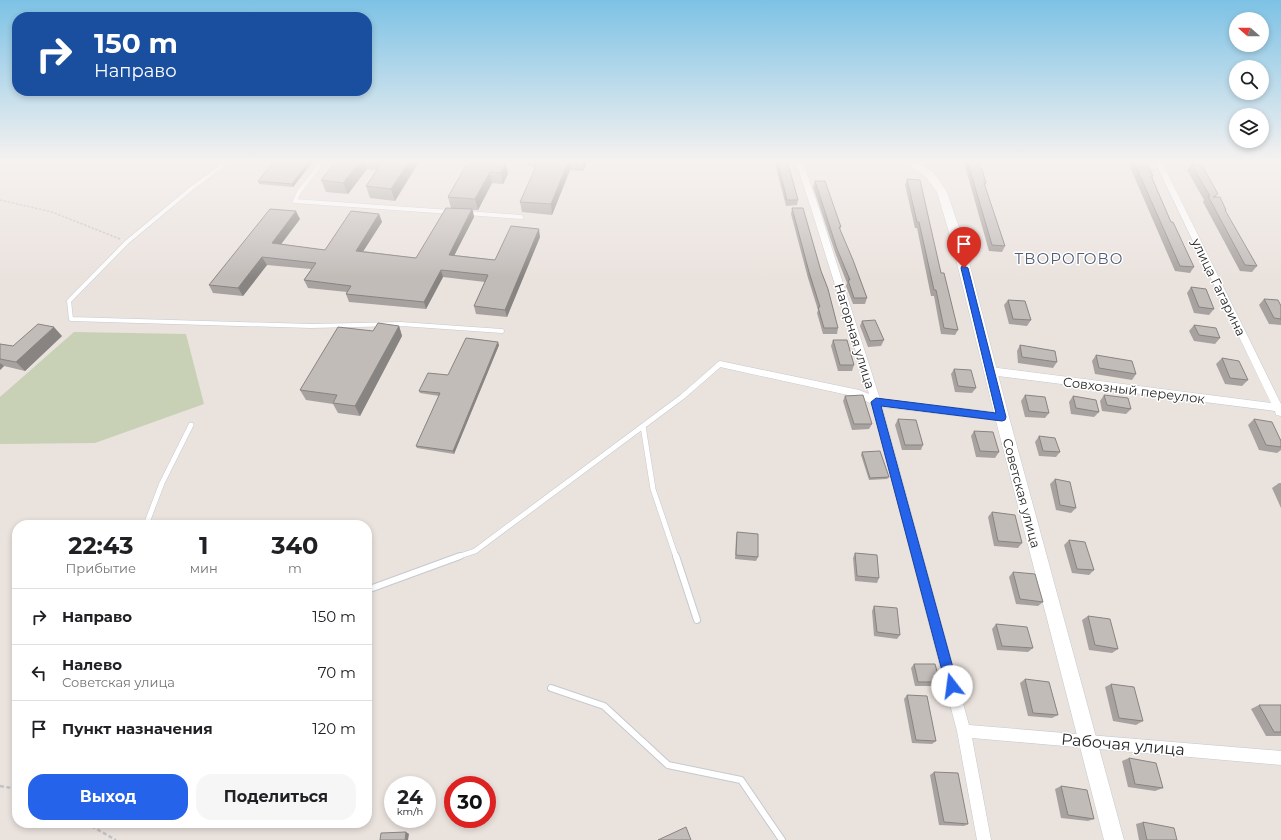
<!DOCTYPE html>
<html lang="ru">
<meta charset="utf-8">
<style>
body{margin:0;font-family:Montserrat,sans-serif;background:#f6f6f6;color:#202124;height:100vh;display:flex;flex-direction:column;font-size:15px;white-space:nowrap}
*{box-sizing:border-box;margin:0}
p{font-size:13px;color:#757577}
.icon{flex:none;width:22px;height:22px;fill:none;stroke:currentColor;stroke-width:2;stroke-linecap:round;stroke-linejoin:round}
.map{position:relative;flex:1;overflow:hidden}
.side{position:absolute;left:12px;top:520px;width:360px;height:308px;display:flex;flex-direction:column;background:#fff;border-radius:16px;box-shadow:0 2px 6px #0003}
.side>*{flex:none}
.guide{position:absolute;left:12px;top:12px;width:360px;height:84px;border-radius:16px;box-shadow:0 2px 6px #0003;background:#1a4fa0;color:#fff;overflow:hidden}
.needle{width:26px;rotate:291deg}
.controls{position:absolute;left:1229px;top:12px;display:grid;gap:8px}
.controls a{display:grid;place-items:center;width:40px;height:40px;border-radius:50%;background:#fff;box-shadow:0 2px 6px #0003;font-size:20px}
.speed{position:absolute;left:384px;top:776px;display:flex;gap:8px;font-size:20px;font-weight:700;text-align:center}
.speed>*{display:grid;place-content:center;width:52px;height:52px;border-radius:50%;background:#fff;box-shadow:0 2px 6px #0003;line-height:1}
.speed small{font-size:10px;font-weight:400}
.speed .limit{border:6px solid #d22;background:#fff;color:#111}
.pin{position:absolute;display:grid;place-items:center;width:34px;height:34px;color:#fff;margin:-41px -17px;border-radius:50% 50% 50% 0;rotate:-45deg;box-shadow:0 0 4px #0007}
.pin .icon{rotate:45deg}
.me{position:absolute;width:44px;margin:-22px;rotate:345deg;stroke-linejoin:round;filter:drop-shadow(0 0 3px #0008)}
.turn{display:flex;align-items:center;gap:14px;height:84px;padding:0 16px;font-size:18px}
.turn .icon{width:52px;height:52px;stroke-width:2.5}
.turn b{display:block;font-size:28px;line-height:34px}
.eta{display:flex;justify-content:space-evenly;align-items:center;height:68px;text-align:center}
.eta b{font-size:24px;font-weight:700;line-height:28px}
.button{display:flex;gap:8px;margin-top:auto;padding:8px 16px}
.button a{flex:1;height:46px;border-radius:16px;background:#2563eb;color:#fff;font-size:16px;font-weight:700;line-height:46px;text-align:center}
.button a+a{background:#f6f6f6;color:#202124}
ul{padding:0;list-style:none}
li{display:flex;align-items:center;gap:12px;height:56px;padding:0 16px;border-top:1px solid #e0e0e0}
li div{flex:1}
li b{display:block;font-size:15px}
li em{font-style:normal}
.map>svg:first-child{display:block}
.cemetery{fill:#c8d1b6}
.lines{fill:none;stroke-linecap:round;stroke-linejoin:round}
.lane-far2-casing{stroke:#c4c9d1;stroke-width:5}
.lane-far1-casing{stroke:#c4c9d1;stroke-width:6}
.lane-casing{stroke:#c4c9d1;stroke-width:8}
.street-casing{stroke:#c4c9d1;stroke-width:1}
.secondary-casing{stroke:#c4c9d1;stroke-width:1}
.path-far1{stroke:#c3c3c3;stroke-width:1.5;stroke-dasharray:2.5 1.5;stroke-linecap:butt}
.path{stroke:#c3c3c3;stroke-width:2.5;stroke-dasharray:4 2.5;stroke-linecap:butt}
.lane-far2{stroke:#fff;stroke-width:4}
.lane-far1{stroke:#fff;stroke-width:5}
.lane{stroke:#fff;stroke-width:6}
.street{fill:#fff;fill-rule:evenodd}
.secondary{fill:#fff;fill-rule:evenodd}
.wall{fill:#a7a29f}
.shaded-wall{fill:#888482}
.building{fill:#c2bcb9;stroke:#888482}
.route{fill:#2563eb;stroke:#184099}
.labels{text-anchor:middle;stroke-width:3;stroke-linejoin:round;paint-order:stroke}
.street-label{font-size:13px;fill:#292929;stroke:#fff}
.quarter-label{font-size:15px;letter-spacing:1px;fill:#4f5c74;stroke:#fff}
.near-street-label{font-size:16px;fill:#292929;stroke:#fff}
</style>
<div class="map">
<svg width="1281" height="840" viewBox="0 0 1281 840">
<rect width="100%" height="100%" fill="#eae2dd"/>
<path class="cemetery" d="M74,332L186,334L204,404L95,443L0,444V397Z"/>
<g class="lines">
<defs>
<path id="lane-far2" d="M230,160L192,188L127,242L69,301L71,319L311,326L401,324L502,331
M324,160L299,192L295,201L450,212
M468,213L521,217"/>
<path id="lane-far1" d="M643,426L653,489L676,557
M146,525L162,483L191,425
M457,557L475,551L682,397L720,364"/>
<path id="lane" d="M676,556L697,620
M367,590L460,556
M551,688L604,706L668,765L741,780L782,840"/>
<path id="street" d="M795,160H802L819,208L880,399L1002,413L1006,414L1007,417L1006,420L1002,421L882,407L969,725L1281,751V765L972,738L991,840H977L957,731L872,404L857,397L720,367L715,364L720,361L859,390L869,394L811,208Z
M919,160H926L921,167H915L914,165Z
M1154,160H1161L1281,404V416L1276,415L1275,411L990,375L985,371L990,367L1271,403Z"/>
<path id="secondary" d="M903,160H917L934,173L947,192L963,239L1009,417L1124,840H1104L995,417L951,239L937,192L926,177Z"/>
</defs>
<use href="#lane-far2" class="lane-far2-casing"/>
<use href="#lane-far1" class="lane-far1-casing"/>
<use href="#lane" class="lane-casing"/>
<use href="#street" class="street-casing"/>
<use href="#secondary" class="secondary-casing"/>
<path class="path-far1" d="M0,200L52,212L120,239"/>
<path class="path" d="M0,786L17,789
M86,823L116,840"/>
<use href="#lane-far2" class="lane-far2"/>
<use href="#lane-far1" class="lane-far1"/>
<use href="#lane" class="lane"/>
<use href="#street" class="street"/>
<use href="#secondary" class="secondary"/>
</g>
<path class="wall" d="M314,160L293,187L259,184L258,181Z
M337,160H420L395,201L370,198L366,186L377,170L367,169L348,194L326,192L321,180Z
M528,160H588L583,171L570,170L552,215L522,212L520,202L536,167L528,166Z
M774,160H787L798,200L797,205L786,206Z
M966,160H979L986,183L985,186L1005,246L1002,252L989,251L965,166L967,162Z
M1127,160H1145L1153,176L1152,177L1171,222L1194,267L1190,273L1175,271Z
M503,162L508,174L503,184L492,183L478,210H473L474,217L454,255L495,260L540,237L507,317L476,314L474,306L485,282L443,277L426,309L349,302L346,294L347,292L308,288L304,280L311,269L267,265L243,296L213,293L209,285L300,219L281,244L325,250L379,214L382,222L363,251L416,258L451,208L448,197Z
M1191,164L1226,210L1225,212L1257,266L1252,272L1240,271L1203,202L1204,200L1187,170Z
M907,179L941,273L958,330L955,335L941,334L934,296H931L917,228H915L905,185Z
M815,181L841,227L840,229L867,298L865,304H853L846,286L847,283L836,255L813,187Z
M792,208L838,328L837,334H823L817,313L818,310L808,278L791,214Z
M1191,287L1214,309L1209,315L1194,313L1187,293Z
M1264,299L1281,306V325L1269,324L1259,305Z
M1008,300L1031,320L1027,326L1009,324L1004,305Z
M862,321L884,340L881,346L868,347L860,326Z
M1194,325L1220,338L1215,344L1194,341L1189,331Z
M399,326L402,336L360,416L338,413L333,404L306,400L300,390L373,331Z
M62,336L25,371L4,366L0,370V344L13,346Z
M833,340L854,365L852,371H838L831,346Z
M499,345L454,454L417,448L416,446L439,396L420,393L419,391L448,375Z
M1020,345L1057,362L1053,368L1018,363L1017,351Z
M1096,355L1136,374L1132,380L1095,374L1092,361Z
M1222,358L1248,380L1242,386L1225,384L1216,364Z
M954,369L976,388L972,393L955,392L951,374Z
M1025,395L1049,413L1045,418L1025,417L1021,401Z
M1104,395L1131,409L1126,414L1102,411L1100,401Z
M845,396L872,424L869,429L852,430L843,401Z
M1073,396L1099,412L1094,417L1071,414L1069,402Z
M898,419L923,445L921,450H902L895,425Z
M1254,419L1281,441V450L1277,453L1259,450L1248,425Z
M974,431L999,452L995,458L976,457L971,436Z
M1039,436L1060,452L1056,457L1039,456L1035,442Z
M862,452L889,477L887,479L869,480L861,455Z
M1055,479L1076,508L1071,513L1056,510L1050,484Z
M1279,483H1281V508L1272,488Z
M992,512L1022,543L1018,548L994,546L988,517Z
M737,532L758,557L756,561L735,559L736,537Z
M1069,540L1094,570L1089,575L1072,573L1064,545Z
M855,553L879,578L877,583L855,581L853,558Z
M1013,572L1043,602L1038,606L1016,604L1009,577Z
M874,606L900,635L897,639L874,636L872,611Z
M1088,616L1118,649L1112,653L1089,650L1082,620Z
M996,624L1033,648L1028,652L997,650L992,629Z
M914,664L940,682L936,686H915L911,668Z
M1025,679L1058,715L1052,718L1028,716L1020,683Z
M1111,684L1143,721L1136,725L1113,721L1105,687Z
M907,695L936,741L932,744L912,743L904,699Z
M1259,705L1281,706V736H1266L1251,709Z
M1129,758L1163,788L1155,791L1128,787L1122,761Z
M934,772L968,824L964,826L939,825L930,775Z
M1061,786L1094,819L1088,821L1061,818L1055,789Z
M1143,822L1177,840H1139L1136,824Z"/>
<path class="shaded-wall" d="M310,160H314L293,187L292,184Z
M361,160H365L367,169L348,194L343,183Z
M410,160H420L395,201L391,189Z
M569,160L570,170L552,215L551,204Z
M583,160H588L583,171Z
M506,162L508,174L503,184L501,173Z
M490,172L492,183L478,210L475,199Z
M472,209L474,217L451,262L449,255Z
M296,211L300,219L276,251L272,243Z
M379,214L382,222L359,258L356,251Z
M539,229L540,237L507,317L505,310Z
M262,257L267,265L243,296L238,288Z
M441,270L443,277L426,309L424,302Z
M399,326L402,336L360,416L355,406Z
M54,327L62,336L25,371L16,362Z
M498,342L499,345L454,454L453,451Z
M0,363L4,366L0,370Z
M406,832L409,834L408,840H405Z"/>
<path class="building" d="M275,160H310L292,184L258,181Z
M337,160H361L343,183L321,180Z
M384,160H410L391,189L366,186Z
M469,160H496V161L506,162L501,173L490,172L475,199L448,197Z
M539,160H569L551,204L520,202Z
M777,160H787L798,200H787Z
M967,160H979L986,183H984L1005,246L992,245Z
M1133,160H1145L1153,176H1151L1171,222H1173L1194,267L1180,266Z
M1191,164L1202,165L1218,194L1213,197H1220L1226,210H1225L1257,266L1245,265L1208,196H1210Z
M907,179L920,180L941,273H944L958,330L944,328L936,290H934L919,222H917Z
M815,181H825L841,227H839L853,260L867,298H854L848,280H850L837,249Z
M446,208L472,209L449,255L495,260L511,226L539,229L505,310L474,306L488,275L441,270L424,302L346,294L351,286L304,280L316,263L262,257L238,288L209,285L270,209L296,211L272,243L325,250L351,211L379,214L356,251L416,258Z
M792,208H803L821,271L828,289L838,328H824L818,307H820L809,272Z
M1191,287L1206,289L1214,309L1199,307Z
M1264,299L1278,300L1281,306V319L1274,318Z
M1008,300L1025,301L1031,320L1013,319Z
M875,320L884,340L870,341L862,321Z
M378,323L399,326L355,406L333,403L337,395L300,390L338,327L373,331Z
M38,324L54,327L16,362L0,359V344L13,346Z
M1194,325L1216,328L1220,338L1199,335Z
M466,338L498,342L453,451L416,446L440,393L419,391L428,373L448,375Z
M833,340H847L854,365H840Z
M1020,345L1055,351L1057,362L1022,357Z
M1096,355L1132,361L1136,374L1099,368Z
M1222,358L1239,361L1248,380L1230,378Z
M954,369L971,370L976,388L958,386Z
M863,395L872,424H854L845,396Z
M1025,395L1045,397L1049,413L1029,411Z
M1104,395L1128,398L1131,409L1107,405Z
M1073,396L1096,400L1099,412L1076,408Z
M898,419L916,420L923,445H905Z
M1254,419L1272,422L1281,441V447L1266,445Z
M974,431L993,432L999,452L980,451Z
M1039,436L1055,438L1060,452L1043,451Z
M880,451L889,477L870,478L862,452Z
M1055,479L1070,482L1076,508L1060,505Z
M992,512L1015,515L1022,543L998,541Z
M737,532L758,534V557L736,555Z
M1069,540L1085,542L1094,570L1077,569Z
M855,553L877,555L879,578L857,576Z
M1013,572L1035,574L1043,602L1020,599Z
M874,606L897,608L900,635L877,632Z
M1088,616L1110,619L1118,649L1095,645Z
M996,624L1027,627L1033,648L1002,646Z
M914,664H935L940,682H918Z
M1025,679L1049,682L1058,715L1033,713Z
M1111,684L1134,687L1143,721L1119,718Z
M907,695L927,696L936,741L916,740Z
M1259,705H1281V732H1274Z
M1129,758L1156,763L1163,788L1135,784Z
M934,772L958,773L968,824L944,822Z
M1061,786L1087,790L1094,819L1068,815Z
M1143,822L1174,828L1177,840H1147Z
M686,827L691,840H658Z
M406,832L405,840H380L381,833Z"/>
<linearGradient id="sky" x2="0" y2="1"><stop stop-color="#7dc2e5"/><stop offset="0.58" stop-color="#f6f2f0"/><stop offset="1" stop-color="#f6f2f0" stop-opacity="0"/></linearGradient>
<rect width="1281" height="278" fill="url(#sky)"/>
<path class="route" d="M962,266H964L968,268L1006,417L1005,420L1002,421L881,406L958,686L956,690L952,692L948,690L946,686L871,402L876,398L996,413L961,268Z"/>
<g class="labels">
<g class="street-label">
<text transform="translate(1219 287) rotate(64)" y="5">улица Гагарина</text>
<text transform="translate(855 336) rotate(73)" y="5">Нагорная улица</text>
<text transform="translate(1134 390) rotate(7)" y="5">Совхозный переулок</text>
<text transform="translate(1022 493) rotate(75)" y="5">Советская улица</text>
</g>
<g class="quarter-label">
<text x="1069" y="264">ТВОРОГОВО</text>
</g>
<g class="near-street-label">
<text transform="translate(1123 744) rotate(5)" y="6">Рабочая улица</text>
</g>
</g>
</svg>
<div class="controls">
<a><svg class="needle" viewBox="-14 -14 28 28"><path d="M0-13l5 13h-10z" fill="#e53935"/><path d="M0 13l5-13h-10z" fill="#757577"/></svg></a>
<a><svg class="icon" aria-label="search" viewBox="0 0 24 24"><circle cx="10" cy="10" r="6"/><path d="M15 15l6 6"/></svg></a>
<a><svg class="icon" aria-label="layers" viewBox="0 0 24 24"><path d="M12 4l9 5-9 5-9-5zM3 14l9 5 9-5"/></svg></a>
</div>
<div class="speed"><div>24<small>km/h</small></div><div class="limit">30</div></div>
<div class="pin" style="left:964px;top:268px;background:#d93025"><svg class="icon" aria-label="arrive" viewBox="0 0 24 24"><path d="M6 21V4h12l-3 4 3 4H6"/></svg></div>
<svg class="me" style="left:952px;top:686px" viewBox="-20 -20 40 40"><circle r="19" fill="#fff"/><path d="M0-13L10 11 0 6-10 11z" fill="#2563eb"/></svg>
<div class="guide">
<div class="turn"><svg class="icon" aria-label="right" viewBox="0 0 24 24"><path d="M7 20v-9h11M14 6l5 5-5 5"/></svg><div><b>150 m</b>Направо</div></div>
</div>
<section class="side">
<div class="eta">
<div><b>22:43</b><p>Прибытие</p></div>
<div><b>1</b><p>мин</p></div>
<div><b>340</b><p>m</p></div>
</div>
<ul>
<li><svg class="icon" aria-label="right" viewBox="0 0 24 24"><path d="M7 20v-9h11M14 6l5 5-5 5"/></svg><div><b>Направо</b></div><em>150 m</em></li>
<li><svg class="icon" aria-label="left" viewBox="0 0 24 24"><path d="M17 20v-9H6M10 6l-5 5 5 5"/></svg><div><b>Налево</b><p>Советская улица</p></div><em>70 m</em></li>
<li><svg class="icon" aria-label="arrive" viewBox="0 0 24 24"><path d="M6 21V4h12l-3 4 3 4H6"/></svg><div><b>Пункт назначения</b></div><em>120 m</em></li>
</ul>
<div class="button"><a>Выход</a><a>Поделиться</a></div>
</section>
</div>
